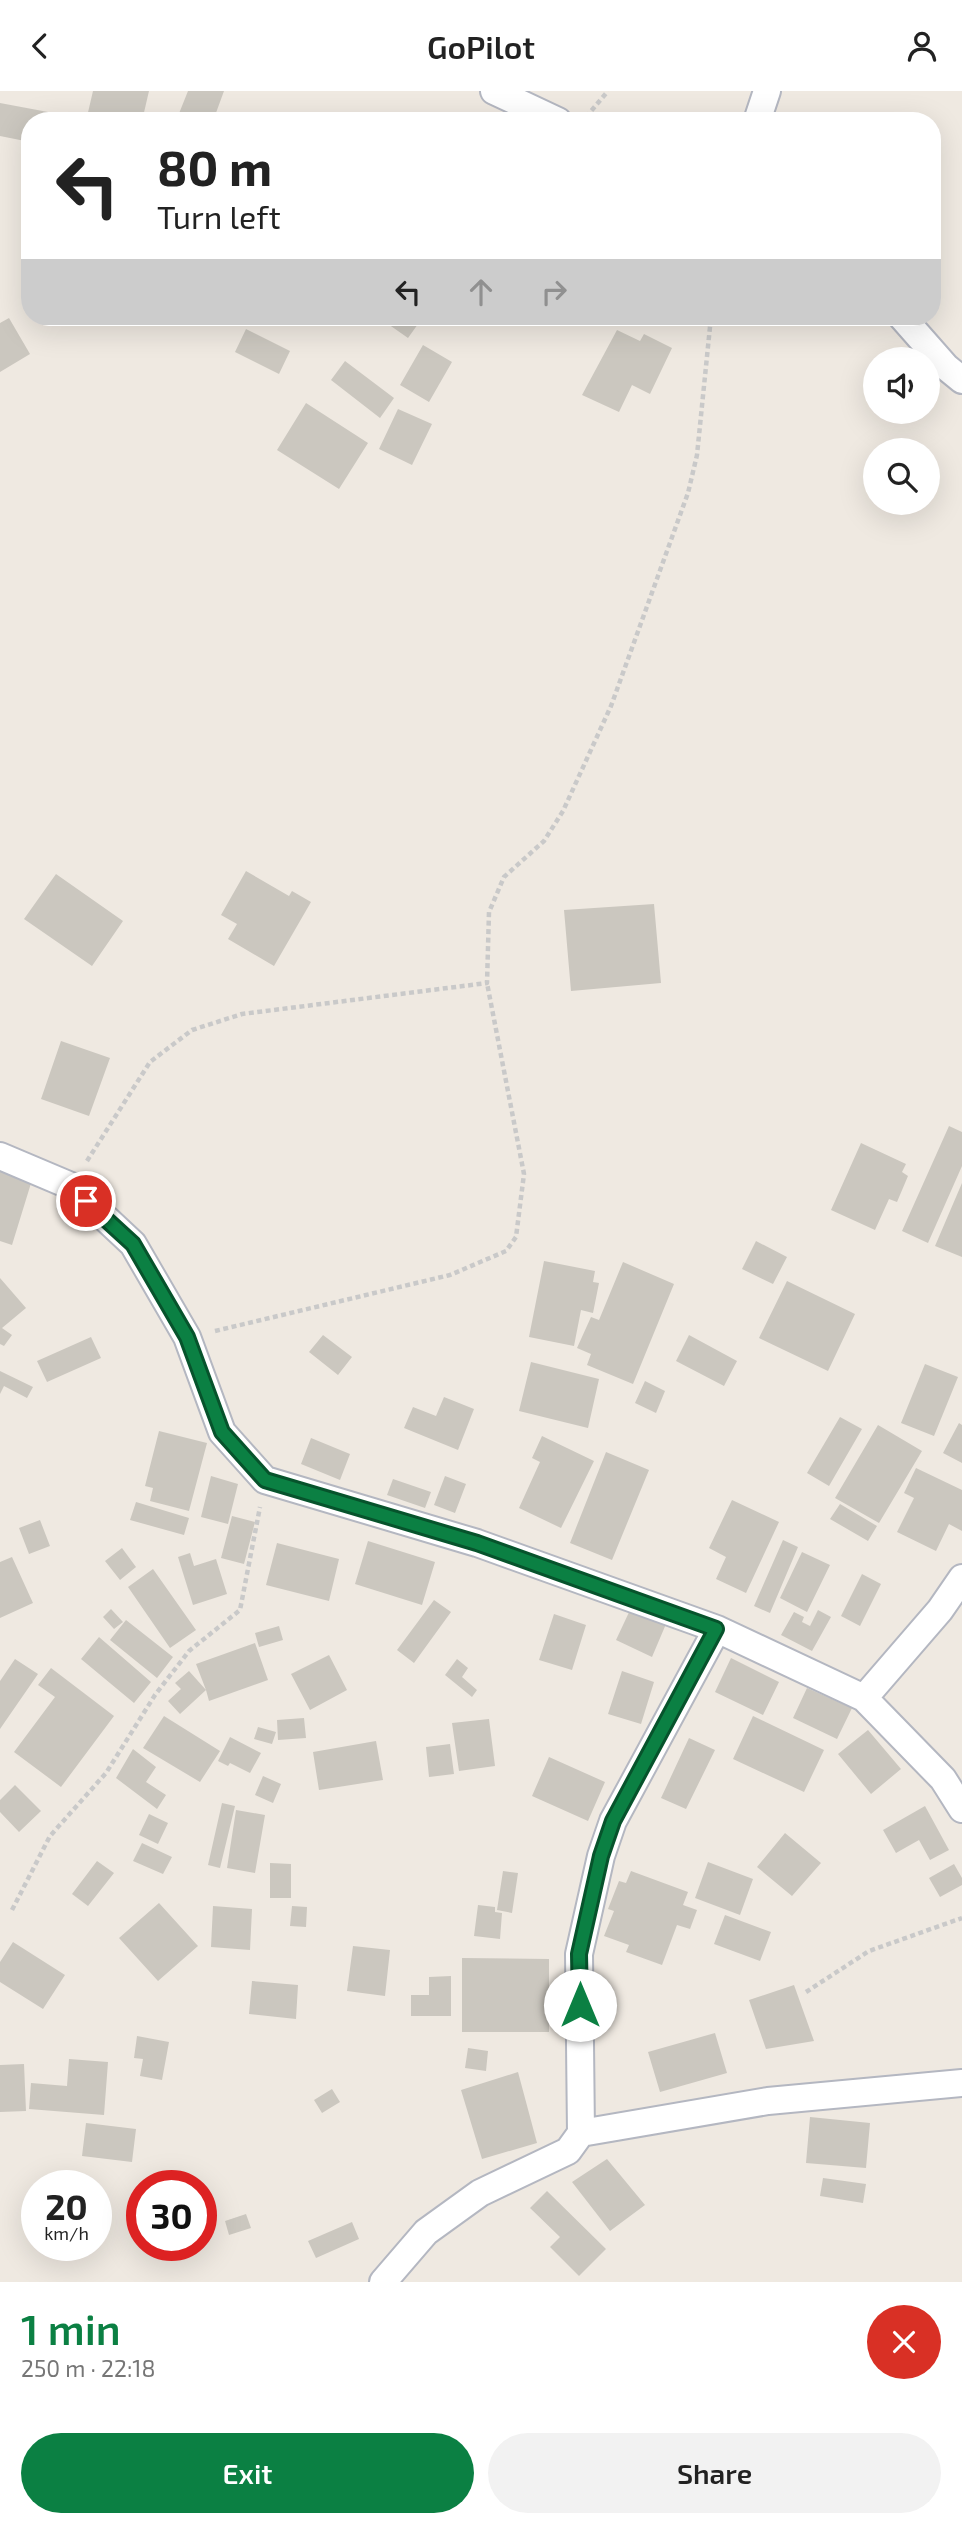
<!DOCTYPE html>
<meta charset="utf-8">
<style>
body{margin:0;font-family:"Exo 2",sans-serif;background:#f2f2f2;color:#222;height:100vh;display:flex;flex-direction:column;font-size:26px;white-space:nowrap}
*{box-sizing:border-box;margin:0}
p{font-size:23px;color:#767676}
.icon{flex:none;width:38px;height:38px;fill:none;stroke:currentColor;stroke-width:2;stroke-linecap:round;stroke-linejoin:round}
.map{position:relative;height:2191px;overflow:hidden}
.drawer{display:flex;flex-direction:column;background:#fff;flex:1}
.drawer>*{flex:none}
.banner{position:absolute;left:21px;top:21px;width:920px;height:214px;border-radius:28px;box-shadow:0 7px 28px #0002;background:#fff;color:#222;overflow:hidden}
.buttons{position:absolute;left:863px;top:256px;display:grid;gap:14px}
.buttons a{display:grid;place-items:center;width:77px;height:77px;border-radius:50%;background:#fff;box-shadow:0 7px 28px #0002;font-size:35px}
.speed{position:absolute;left:21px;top:2079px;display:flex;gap:14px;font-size:35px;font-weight:700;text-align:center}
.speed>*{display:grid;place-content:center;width:91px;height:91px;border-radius:50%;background:#fff;box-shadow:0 7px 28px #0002;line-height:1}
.speed small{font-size:18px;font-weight:400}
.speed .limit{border:10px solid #d22;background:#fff;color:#111}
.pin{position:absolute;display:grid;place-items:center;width:60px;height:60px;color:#fff;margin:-30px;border:4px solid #fff;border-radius:50%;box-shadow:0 2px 7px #0007}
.me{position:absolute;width:77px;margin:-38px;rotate:0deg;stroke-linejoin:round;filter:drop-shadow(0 0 5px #0008)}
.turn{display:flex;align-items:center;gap:24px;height:147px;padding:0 21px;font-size:32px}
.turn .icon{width:91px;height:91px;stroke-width:2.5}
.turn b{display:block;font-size:49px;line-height:60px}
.lanes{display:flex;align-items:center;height:66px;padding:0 21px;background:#0003;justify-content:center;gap:35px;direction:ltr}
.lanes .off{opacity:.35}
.round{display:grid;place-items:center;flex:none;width:74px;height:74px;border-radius:37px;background:#f2f2f2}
.head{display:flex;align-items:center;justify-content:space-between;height:119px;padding:0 21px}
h1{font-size:42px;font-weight:600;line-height:52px;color:#0b8043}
.action{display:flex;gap:14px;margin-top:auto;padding:14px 21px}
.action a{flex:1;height:80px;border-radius:42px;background:#0b8043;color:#fff;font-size:28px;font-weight:600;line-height:80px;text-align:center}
.action a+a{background:#f2f2f2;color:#222}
header{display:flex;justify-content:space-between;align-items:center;height:91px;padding:0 21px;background:#fff;font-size:32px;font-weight:600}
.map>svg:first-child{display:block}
.building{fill:#cbc7bf}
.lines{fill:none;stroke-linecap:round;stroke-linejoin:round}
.minor-casing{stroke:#b4b7c1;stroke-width:30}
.path{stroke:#c9c9c9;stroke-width:4.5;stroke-dasharray:5 3.5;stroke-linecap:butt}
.minor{stroke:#fff;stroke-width:26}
.route-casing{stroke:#07532c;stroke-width:18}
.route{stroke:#0b8043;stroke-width:12}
</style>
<header><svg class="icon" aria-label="back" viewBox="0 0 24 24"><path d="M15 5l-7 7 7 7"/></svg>GoPilot<svg class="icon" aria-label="person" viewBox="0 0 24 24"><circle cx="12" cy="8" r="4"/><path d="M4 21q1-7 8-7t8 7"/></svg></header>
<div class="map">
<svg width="962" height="2191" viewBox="0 0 962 2191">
<rect width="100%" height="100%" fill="#efe9e1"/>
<path class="building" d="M93,0H149L142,30H86Z
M188,0H224L213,30H176Z
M0,12L48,21L46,30H30V51L0,45Z
M378,226H423L408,247Z
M9,227L30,263L0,281V232Z
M246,238L290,260L279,283L235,261Z
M617,239L640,250L644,243L672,257L650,303L632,294L619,321L582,304Z
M423,254L452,271L429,311L400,294Z
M345,270L394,307L380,327L331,289Z
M306,312L368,352L339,398L277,359Z
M398,318L432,333L412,374L379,358Z
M246,780L289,805L292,800L311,811L274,875L228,848L237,833L221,824Z
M56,783L123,830L92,875L24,828Z
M654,813L661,892L571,900L564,819Z
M61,950L110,967L89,1025L41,1008Z
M949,1035L962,1041V1075L928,1152L902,1140Z
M861,1052L906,1073L902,1081L908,1085L897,1111L889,1108L875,1139L831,1119Z
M0,1078L32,1089L12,1154L0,1150Z
M962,1092V1166L935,1155Z
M756,1150L787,1166L773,1193L742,1178Z
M544,1170L595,1180L593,1191L599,1192L593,1222L581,1219L574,1255L529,1246Z
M623,1171L674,1193L633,1293L587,1274L591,1263L577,1257L591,1226L599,1229Z
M0,1187L26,1217L2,1237L12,1244L4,1255L0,1253Z
M787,1190L855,1223L828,1280L759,1247Z
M323,1244L352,1266L338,1284L309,1261Z
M689,1244L737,1270L724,1295L676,1270Z
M91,1246L101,1267L47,1291L37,1270Z
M531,1271L599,1288L588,1337L519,1320Z
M925,1273L958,1286L934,1345L901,1332Z
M0,1280L33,1296L27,1307L4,1295L0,1303Z
M645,1290L665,1300L656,1322L635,1312Z
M444,1306L474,1318L458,1359L404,1337L413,1316L436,1325Z
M840,1326L862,1338L829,1395L807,1382Z
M959,1332L962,1334V1372L943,1362Z
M878,1334L922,1360L879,1432L835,1407Z
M159,1340L207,1352L189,1420L150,1410L153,1397L145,1395Z
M542,1345L594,1370L561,1437L519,1417L540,1371L532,1367Z
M311,1347L350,1363L340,1389L301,1373Z
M606,1361L649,1379L612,1469L570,1452Z
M916,1377L962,1399V1440L949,1433L936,1460L897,1441L914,1407L904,1402Z
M211,1385L238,1393L228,1433L201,1426Z
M445,1385L466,1393L455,1422L434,1414Z
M393,1388L431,1401L425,1417L387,1404Z
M732,1409L779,1431L746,1502L716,1488L726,1466L709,1457Z
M136,1411L189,1427L184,1444L130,1429Z
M840,1413L877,1435L868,1450L830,1428Z
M232,1425L255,1431L244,1473L221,1467Z
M40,1429L50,1455L29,1463L19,1437Z
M783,1449L798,1456L770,1522L754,1515Z
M368,1450L435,1471L422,1514L355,1493Z
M277,1452L339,1468L329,1510L266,1494Z
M122,1457L136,1476L120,1489L105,1470Z
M802,1461L830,1474L807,1521L780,1507Z
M190,1462L194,1475L216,1468L227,1503L193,1514L178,1466Z
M12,1466L33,1512L0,1527V1471Z
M153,1478L196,1539L170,1557L128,1496Z
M862,1483L881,1493L860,1535L841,1525Z
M434,1509L451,1521L414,1572L397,1559Z
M631,1517L666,1533L652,1566L616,1549Z
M111,1518L123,1531L114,1538L103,1526Z
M818,1519L831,1526L812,1560L781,1544L794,1521L804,1526L802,1531L810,1535Z
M554,1523L586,1534L572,1579L539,1569Z
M126,1529L173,1566L157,1587L110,1549Z
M279,1535L283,1549L259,1556L255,1542Z
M99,1546L151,1591L134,1612L81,1568Z
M255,1552L268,1589L209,1610L206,1599L180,1623L168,1610L181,1598L175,1592L189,1580L206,1599L196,1573Z
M329,1564L347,1599L310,1619L291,1583Z
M731,1567L779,1591L763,1624L715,1601Z
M15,1568L38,1583L0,1638V1590Z
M457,1568L468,1577L462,1586L477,1599L472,1606L445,1584Z
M51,1577L114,1625L61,1696L14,1661L55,1606L38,1594Z
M622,1580L654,1591L641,1633L608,1623Z
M807,1597L852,1617L837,1648L793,1627Z
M164,1625L220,1660L200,1691L143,1657Z
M753,1625L824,1659L804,1701L733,1668Z
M304,1627L306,1647L278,1649L277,1629Z
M489,1628L495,1675L459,1680L452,1632Z
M258,1636L276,1641L272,1653L254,1648Z
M868,1639L901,1678L871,1703L838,1663Z
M230,1646L261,1662L250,1682L230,1672L228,1675L218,1670Z
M689,1647L715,1659L686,1718L661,1707Z
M376,1650L383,1689L319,1699L313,1661Z
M450,1653L454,1683L429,1686L426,1656Z
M133,1658L156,1676L146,1691L166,1704L157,1718L116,1687Z
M549,1666L605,1691L588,1730L532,1705Z
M263,1685L281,1693L273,1712L255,1704Z
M15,1694L41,1720L19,1741L0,1721V1709Z
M222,1712L235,1715L220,1777L208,1774Z
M925,1715L949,1759L930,1769L919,1749L896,1762L883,1739Z
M236,1719L265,1724L255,1782L227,1777Z
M149,1723L168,1732L158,1753L139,1744Z
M785,1742L821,1772L792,1805L757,1776Z
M142,1752L172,1766L163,1783L133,1770Z
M97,1770L114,1782L88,1815L72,1803Z
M708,1771L753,1788L740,1824L695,1807Z
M270,1772L291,1773V1807H270Z
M954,1773L962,1787V1794L940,1806L929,1787Z
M503,1780L518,1782L512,1822L497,1819Z
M631,1780L688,1801L683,1814L697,1819L690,1838L677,1834L662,1874L626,1861L629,1854L604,1845L614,1820L608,1818L619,1790L626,1792Z
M159,1812L198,1855L158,1890L119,1847Z
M478,1814L495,1816V1821L502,1822L500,1848L474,1845Z
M213,1815L252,1818L250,1859L211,1856Z
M292,1815L307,1816L306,1836L290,1835Z
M725,1824L771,1841L760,1870L714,1853Z
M13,1851L65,1884L43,1918L0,1891V1871Z
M353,1855L390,1859L385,1905L347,1900Z
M462,1867L549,1868V1941H462Z
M451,1885V1925H411V1904H429V1886Z
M252,1890L298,1894L296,1928L249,1923Z
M794,1894L814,1950L766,1958L749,1909Z
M715,1942L727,1982L660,2001L648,1961Z
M137,1945L169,1951L162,1989L140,1985L143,1968L134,1967Z
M468,1957L488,1960L486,1980L465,1977Z
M69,1968L108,1971L104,2024L29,2018L31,1992L67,1995Z
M24,1973L26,2020L0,2021V1974Z
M518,1981L537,2052L482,2068L461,1999Z
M332,1998L340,2011L322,2022L314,2009Z
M810,2026L870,2032L866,2077L806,2072Z
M86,2032L136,2038L132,2071L82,2065Z
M607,2068L645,2114L610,2140L572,2091Z
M823,2087L866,2093L863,2112L820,2105Z
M547,2100L606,2158L579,2185L550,2156L560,2146L530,2117Z
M246,2123L251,2137L229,2144L225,2130Z
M352,2131L359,2148L316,2167L308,2150Z"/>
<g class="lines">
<defs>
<path id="minor" d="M494,0L558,30
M757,30L767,0
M902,226L946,276L962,289
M0,1065L71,1095L133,1153L187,1246L222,1341L265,1389L477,1452L717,1538L864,1607L943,1688L962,1718
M864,1607L940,1519L962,1487
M581,2042L768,2010L962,1992
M383,2191L426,2141L480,2102L568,2060L581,2042L579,1863L601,1765L613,1730L717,1538"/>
</defs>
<use href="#minor" class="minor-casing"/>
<path class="path" d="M586,26L608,0
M87,1070L150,971L192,939L242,923L487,892L489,821L504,786L544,750L563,720L611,615L688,402L697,364L711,226
M215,1240L450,1184L506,1160L516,1146L524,1083L487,892
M12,1819L50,1745L106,1682L155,1604L189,1560L240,1519L260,1416
M806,1901L869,1860L962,1827"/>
<use href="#minor" class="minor"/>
</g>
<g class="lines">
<defs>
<path id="route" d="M86,1110L133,1153L187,1246L222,1341L265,1389L477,1452L716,1538L613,1730L601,1765L579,1863L580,1914"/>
</defs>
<use href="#route" class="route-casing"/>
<use href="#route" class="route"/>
</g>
</svg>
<div class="buttons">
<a><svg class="icon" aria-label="sound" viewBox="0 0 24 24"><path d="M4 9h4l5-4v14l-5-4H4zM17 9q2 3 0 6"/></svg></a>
<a><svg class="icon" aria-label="search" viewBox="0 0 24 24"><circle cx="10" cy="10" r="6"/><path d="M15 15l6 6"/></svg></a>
</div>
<div class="speed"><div>20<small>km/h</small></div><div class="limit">30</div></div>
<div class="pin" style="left:86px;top:1110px;background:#d93025"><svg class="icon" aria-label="arrive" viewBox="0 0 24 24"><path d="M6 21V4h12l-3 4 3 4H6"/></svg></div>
<svg class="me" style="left:580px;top:1914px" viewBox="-20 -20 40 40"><circle r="19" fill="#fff"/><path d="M0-13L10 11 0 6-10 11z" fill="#0b8043"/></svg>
<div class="banner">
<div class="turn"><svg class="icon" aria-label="left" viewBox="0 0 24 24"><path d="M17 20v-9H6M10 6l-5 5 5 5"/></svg><div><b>80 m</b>Turn left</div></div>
<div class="lanes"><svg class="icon" aria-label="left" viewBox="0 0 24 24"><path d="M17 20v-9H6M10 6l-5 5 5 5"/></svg><svg class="icon off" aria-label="ahead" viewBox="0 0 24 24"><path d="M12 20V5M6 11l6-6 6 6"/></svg><svg class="icon off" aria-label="right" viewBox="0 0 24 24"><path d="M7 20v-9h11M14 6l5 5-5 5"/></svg></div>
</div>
</div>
<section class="drawer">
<div class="head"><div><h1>1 min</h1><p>250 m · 22:18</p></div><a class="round" style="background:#d93025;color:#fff"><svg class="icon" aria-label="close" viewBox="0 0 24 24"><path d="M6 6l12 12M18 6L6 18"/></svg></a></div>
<div class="action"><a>Exit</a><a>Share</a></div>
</section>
